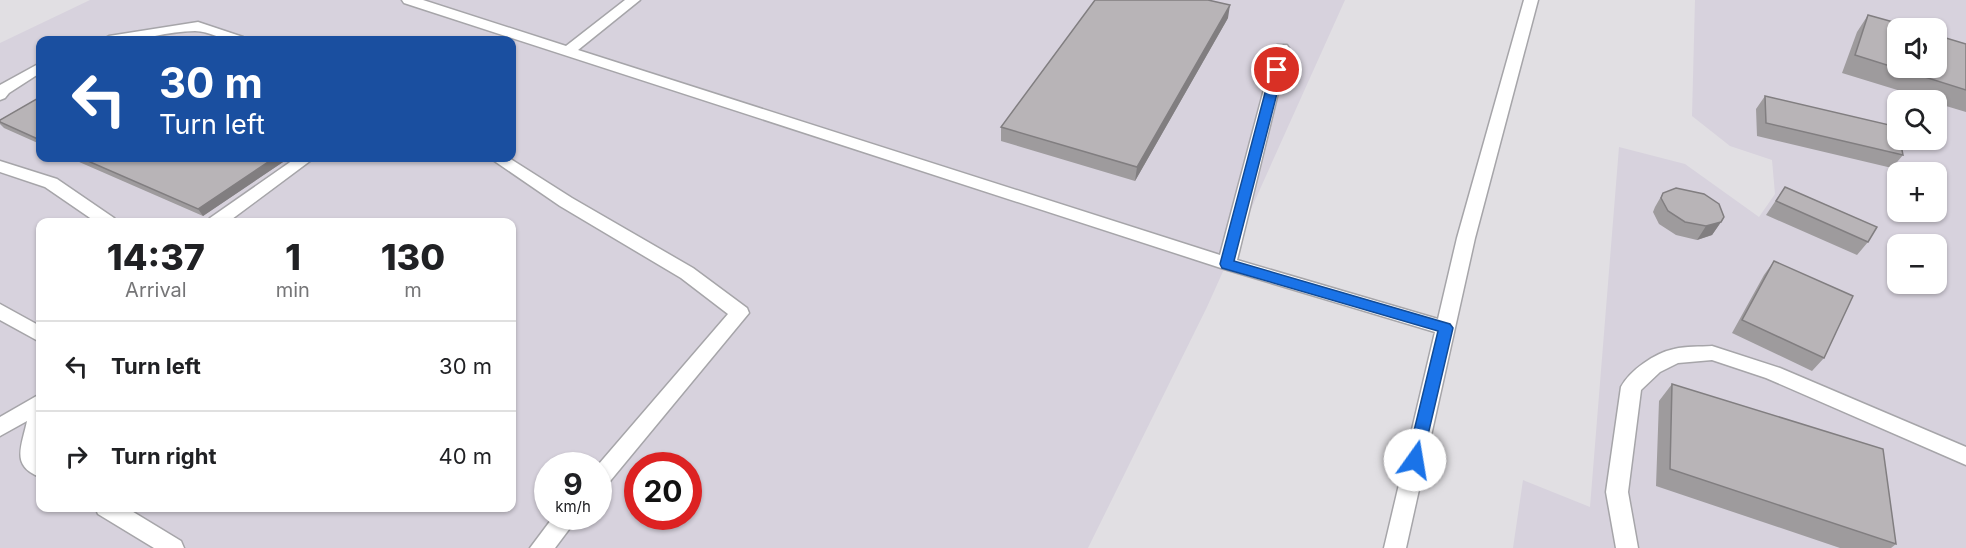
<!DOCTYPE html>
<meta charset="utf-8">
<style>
body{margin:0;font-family:Inter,sans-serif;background:#f6f6f6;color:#202124;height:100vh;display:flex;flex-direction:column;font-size:22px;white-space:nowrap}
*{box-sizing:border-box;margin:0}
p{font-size:20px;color:#757577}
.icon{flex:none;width:33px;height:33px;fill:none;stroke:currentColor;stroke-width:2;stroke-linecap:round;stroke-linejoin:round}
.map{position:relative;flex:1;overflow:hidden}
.panel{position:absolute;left:36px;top:218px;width:480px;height:294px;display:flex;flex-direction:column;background:#fff;border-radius:12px;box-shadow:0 2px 4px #0004}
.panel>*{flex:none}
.top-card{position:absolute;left:36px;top:36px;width:480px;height:126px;border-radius:12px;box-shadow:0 2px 4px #0004;background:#1a4fa0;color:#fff;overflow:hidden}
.fabs{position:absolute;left:1887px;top:18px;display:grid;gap:12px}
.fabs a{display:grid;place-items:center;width:60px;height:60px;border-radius:12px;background:#fff;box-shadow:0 2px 4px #0004;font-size:30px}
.speed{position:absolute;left:534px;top:452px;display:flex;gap:12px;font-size:30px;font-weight:700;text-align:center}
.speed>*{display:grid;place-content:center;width:78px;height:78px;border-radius:50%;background:#fff;box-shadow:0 2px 4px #0004;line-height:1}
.speed small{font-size:15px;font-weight:400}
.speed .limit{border:9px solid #d22;background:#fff;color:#111}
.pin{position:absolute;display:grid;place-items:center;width:51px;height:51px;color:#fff;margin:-26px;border:3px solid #fff;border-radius:50%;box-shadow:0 2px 6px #0007}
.me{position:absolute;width:66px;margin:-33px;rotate:13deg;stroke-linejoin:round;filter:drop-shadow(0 0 4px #0008)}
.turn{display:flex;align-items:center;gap:21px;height:126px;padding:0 24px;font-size:27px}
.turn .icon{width:78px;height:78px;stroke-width:2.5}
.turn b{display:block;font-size:42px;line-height:51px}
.eta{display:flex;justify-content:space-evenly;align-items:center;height:102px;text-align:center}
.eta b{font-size:36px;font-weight:800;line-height:42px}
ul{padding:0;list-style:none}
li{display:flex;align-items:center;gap:18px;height:90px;padding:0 24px;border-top:2px solid #e0e0e0}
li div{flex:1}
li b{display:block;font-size:22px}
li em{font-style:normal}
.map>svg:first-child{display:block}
.built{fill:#d7d2dd;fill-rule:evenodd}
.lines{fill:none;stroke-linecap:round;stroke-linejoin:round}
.service-casing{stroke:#a6a5a9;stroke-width:3}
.service{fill:#fff;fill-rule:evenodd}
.wall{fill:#9e9b9d}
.shaded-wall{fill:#817e80}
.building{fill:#b8b4b7;stroke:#817e80;stroke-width:1.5}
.route{fill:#1a73e8;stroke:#114b97;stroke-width:1.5}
</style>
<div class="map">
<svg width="1966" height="548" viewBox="0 0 1966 548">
<rect width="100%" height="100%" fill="#e1dfe3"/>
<path class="built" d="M90,0H1345L1207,307L1088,548H0V43ZM40,40H512V158H40ZM40,222H512V507H40ZM548,465H598V516H548ZM638,465H688V516H638Z
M1695,0H1966V548H1513L1523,480L1590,507L1619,147L1685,164L1759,217L1775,194L1772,160L1730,146L1692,116ZM1898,28H1936V68H1898ZM1898,100H1936V140H1898ZM1898,172H1936V212H1898ZM1898,244H1936V284H1898Z"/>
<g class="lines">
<defs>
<path id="service" d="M402,0H423L566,46L625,0H640L578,50L1220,255L1275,48L1277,45H1287L1289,48L1237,260L1438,319L1457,238L1524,0H1538L1475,238L1406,548H1384L1435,332L1221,268L404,3Z
M198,22L243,37L245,40C223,43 212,31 195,31C164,31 134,44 102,40L109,36Z
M40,63V73L9,93L5,98L0,100V85Z
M296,158H314L228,222H207L210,218Z
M490,158H509L572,198L693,268L747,308L749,313L606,486L598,489V465L728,314L681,278L560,206Z
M0,161L57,179L114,218L117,222H96L45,187L0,172Z
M0,304L40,326V342L0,320Z
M1712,346L1780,368L1966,447V465L1766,378L1712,360L1678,363L1660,372L1641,390L1628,492L1638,548H1616L1606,492L1621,387C1630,370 1655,353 1674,349C1686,346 1700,347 1712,346Z
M40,394V477C10,466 22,446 27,421L0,436V417Z
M95,507H125L181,541L184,548H154L98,514Z
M554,516H579L555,548H530Z"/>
</defs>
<use href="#service" class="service-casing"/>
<use href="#service" class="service"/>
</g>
<path class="wall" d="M1868,15L1966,44V112L1936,103V100H1930L1842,73L1857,32Z
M1228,18L1135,181L1001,141V127Z
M1765,96L1903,155L1892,168L1757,136L1756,109Z
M40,97V144L4,128L0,124V120Z
M70,158H289L203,216Z
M1785,187L1868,242L1857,255L1766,215Z
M1663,193L1721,222L1712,235L1697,240L1676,235L1659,224L1653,212L1655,207Z
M1774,261L1824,358L1812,371L1732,333L1764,275Z
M1672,384L1896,544L1891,548H1840L1656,486L1659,401Z"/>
<path class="shaded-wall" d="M1230,5L1228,18L1135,181L1137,167Z
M274,158H289L203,216L198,209Z
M1721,222L1712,235L1697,240L1706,226Z"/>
<path class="building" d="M1095,0H1208L1230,5L1137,167L1001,127Z
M1868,15L1915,28H1898V68H1936V35L1966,44V90L1855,55Z
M1765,96L1898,127V140H1900L1903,155L1766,123Z
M40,97V140L0,122V120Z
M81,158H274L198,209Z
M1785,187L1877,227L1868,242L1776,201Z
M1676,188L1704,194L1719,204L1724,217L1721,222L1706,226L1685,222L1668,211L1661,198L1663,193Z
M1774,261L1853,296L1824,358L1742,320Z
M1672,384L1883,449L1896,544L1670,469Z"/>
<path class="route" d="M1277,66L1283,70L1234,261L1450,324L1453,328L1421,465L1415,467L1410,465L1407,460L1438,331L1222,268L1220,264L1271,70Z"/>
</svg>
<div class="fabs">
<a><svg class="icon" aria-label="sound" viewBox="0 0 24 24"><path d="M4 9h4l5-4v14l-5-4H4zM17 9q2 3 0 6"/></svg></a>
<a><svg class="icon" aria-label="search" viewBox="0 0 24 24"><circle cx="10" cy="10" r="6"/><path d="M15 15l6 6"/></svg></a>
<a>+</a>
<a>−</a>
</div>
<div class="speed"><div>9<small>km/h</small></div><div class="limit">20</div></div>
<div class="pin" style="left:1277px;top:70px;background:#d93025"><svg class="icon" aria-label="arrive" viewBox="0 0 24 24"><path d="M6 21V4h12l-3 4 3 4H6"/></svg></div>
<svg class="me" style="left:1415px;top:460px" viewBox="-20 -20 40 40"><circle r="19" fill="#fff"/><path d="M0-13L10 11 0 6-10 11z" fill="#1a73e8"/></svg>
<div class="top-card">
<div class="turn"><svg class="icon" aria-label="left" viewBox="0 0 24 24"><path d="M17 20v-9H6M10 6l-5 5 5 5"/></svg><div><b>30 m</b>Turn left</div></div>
</div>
<section class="panel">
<div class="eta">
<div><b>14:37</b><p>Arrival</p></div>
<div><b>1</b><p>min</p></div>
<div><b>130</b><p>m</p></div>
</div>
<ul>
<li><svg class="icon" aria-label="left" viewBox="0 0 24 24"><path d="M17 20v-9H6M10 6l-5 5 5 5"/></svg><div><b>Turn left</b></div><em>30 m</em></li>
<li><svg class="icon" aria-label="right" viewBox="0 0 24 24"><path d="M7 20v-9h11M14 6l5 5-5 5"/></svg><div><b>Turn right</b></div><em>40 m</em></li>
</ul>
</section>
</div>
